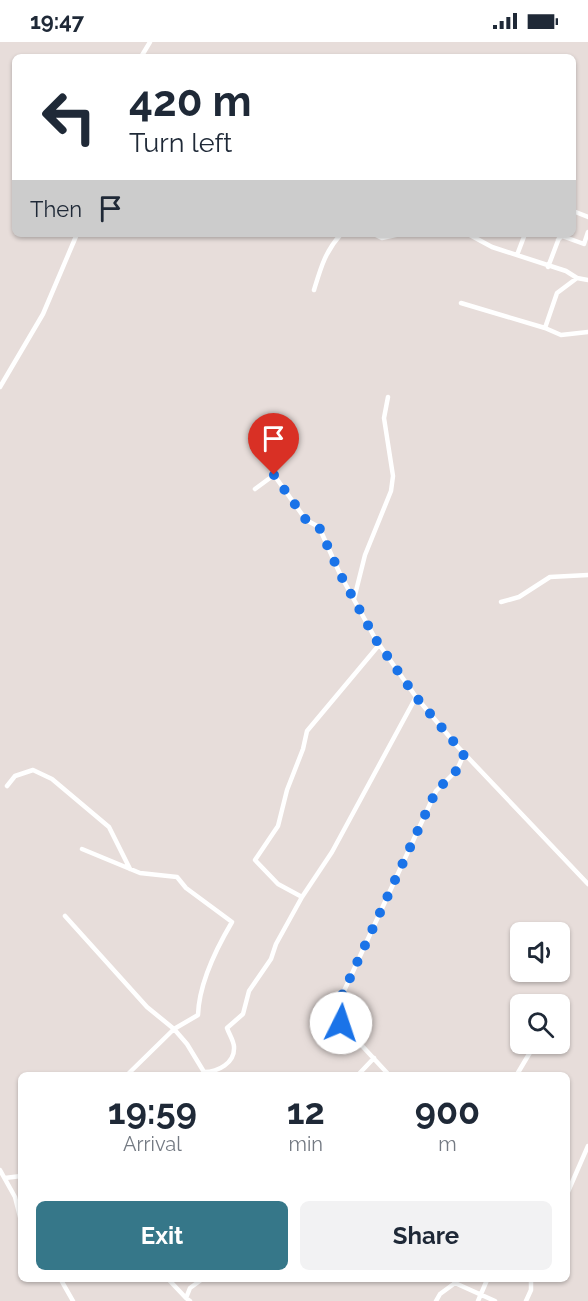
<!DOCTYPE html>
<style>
body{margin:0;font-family:Raleway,sans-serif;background:#f2f2f3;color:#1f2937;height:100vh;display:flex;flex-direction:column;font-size:22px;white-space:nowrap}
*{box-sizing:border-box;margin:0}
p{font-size:20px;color:#747a83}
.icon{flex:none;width:33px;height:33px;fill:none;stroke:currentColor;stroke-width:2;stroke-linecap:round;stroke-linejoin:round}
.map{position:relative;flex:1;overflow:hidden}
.panel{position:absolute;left:18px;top:1030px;width:552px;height:210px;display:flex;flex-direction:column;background:#fff;border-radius:9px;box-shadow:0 2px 4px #0004}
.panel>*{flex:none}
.hud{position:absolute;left:12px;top:12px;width:564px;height:183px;border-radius:9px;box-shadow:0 2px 4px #0004;background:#fff;color:#1f2937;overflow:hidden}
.tools{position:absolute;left:510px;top:880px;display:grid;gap:12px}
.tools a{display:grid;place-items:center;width:60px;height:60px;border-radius:9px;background:#fff;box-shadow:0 2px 4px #0004;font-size:30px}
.pin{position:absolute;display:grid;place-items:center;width:51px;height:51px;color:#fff;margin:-62px -26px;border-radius:50% 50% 50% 0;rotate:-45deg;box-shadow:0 0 6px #0007}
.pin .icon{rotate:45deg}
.me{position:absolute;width:66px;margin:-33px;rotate:4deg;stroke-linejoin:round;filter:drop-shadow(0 0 4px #0008)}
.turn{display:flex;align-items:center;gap:21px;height:126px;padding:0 18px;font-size:27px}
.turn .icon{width:78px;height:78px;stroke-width:2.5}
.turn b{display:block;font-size:42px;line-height:51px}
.then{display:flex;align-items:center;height:57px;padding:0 18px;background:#0003;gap:12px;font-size:22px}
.eta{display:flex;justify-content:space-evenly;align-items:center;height:102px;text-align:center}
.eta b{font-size:36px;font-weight:700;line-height:42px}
.cta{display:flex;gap:12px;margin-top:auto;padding:12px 18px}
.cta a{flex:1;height:69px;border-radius:9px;background:#367789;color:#fff;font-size:24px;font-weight:700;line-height:69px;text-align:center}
.cta a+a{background:#f2f2f3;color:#1f2937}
.status{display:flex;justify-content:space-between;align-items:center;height:42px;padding:0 30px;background:#fff;direction:ltr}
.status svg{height:16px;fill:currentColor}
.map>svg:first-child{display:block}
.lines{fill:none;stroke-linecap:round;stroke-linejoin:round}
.street{stroke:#fff;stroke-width:4.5}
.route{stroke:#1a73e8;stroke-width:10;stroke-dasharray:0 18}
</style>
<div class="status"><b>19:47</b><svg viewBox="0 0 49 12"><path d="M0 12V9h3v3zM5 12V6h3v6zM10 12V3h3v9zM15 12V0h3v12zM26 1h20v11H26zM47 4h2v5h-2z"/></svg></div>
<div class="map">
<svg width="588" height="1259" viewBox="0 0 588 1259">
<rect width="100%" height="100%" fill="#e7ddda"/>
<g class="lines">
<path class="street" d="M141,15L150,0
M573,169L588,175
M374,192L382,196L400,192
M468,192L492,205L566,229L577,236L588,238
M558,198L562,194L584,202L588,190
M517,213L525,192
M548,225L559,196
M577,236L557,251L545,286L561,293L588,290
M314,248C321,225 325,210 341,192
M461,261L545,286
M0,345L43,272L77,192
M255,447L274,433L306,478L319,485L340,532L376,598L416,655L458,705L588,842
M354,557L365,513L391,449L393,434L384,376L388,355
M501,560L519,555L550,535L588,533
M379,603L307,689L303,707L287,748L278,784L255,818L278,842L302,855L332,810L416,655
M7,744L15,734L33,728L52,737L109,785L130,827
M82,807L140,831L177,835L186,846L232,880C216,907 199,942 198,973L174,987L126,1034
M65,874L147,965L174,987L187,1002L204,1030C218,1030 235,1021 234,1005C234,999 229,992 227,986L243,972L249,949L271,917L276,902L302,855
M389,1033L341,981L338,962L436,749L457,728L464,712
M357,1034L374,1016
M516,1034L535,1002
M0,1128L15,1155L21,1179
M5,1136L21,1134
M567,1152L588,1104
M61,1238L73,1259
M169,1238L186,1256
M453,1238L455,1241L495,1259
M190,1259L186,1256L190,1246L201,1238
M436,1259L440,1252L455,1241
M478,1259L487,1238
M526,1259L531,1248V1238"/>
</g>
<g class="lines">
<path class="route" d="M274,433L306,478L319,485L340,532L376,598L416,655L464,712L457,728L436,749L338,962L341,981"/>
</g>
</svg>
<div class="tools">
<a><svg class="icon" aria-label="sound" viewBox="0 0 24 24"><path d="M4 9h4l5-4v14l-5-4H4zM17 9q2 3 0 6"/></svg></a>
<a><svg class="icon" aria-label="search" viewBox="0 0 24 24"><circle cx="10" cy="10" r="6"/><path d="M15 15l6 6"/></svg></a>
</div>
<div class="pin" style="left:274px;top:433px;background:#d93025"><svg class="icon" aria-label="arrive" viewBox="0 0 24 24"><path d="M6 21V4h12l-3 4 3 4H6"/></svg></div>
<svg class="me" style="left:341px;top:981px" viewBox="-20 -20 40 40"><circle r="19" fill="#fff"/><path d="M0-13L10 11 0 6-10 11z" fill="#1a73e8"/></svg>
<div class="hud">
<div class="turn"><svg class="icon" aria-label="left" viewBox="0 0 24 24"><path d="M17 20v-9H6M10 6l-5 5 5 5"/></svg><div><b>420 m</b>Turn left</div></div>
<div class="then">Then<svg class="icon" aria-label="arrive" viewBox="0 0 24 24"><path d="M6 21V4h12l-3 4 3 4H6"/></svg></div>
</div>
<section class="panel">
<div class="eta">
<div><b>19:59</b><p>Arrival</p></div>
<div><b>12</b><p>min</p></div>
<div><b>900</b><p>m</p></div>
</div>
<div class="cta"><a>Exit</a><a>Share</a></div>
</section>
</div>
